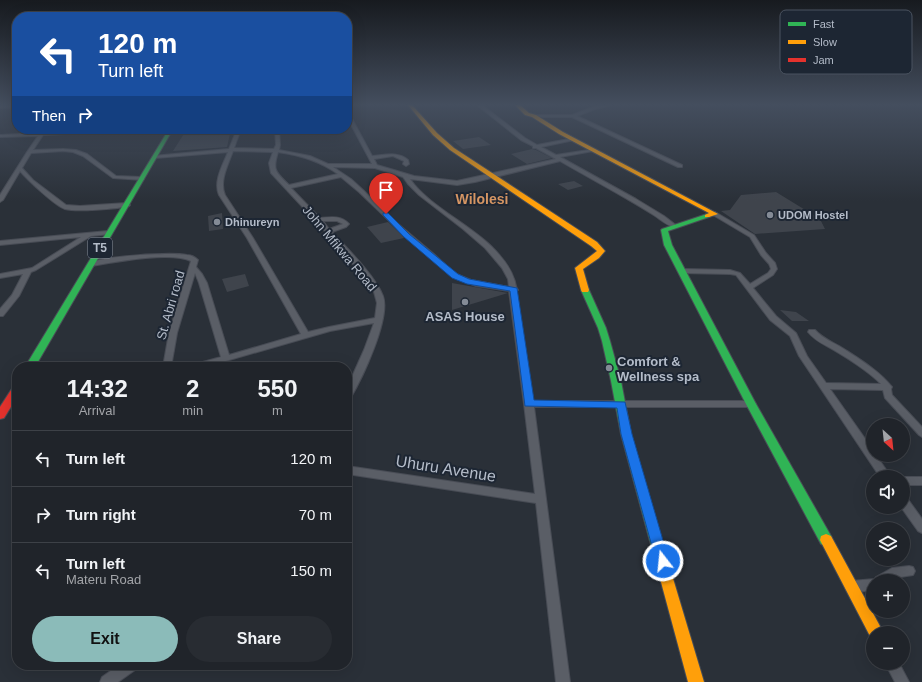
<!DOCTYPE html>
<meta charset="utf-8">
<style>
body{margin:0;font-family:Helvetica,sans-serif;background:#282c32;color:#f1f3f6;height:100vh;display:flex;flex-direction:column;font-size:15px;white-space:nowrap}
*{box-sizing:border-box;margin:0}
p{font-size:13px;color:#a2a4a8}
.icon{flex:none;width:22px;height:22px;fill:none;stroke:currentColor;stroke-width:2;stroke-linecap:round;stroke-linejoin:round}
.map{position:relative;flex:1;overflow:hidden}
.side{position:absolute;left:12px;top:362px;width:340px;height:308px;display:flex;flex-direction:column;background:#20242a;border-radius:16px;box-shadow:0 4px 16px #0002,0 0 0 1px #3d4147}
.side>*{flex:none}
.top-card{position:absolute;left:12px;top:12px;width:340px;height:122px;border-radius:16px;box-shadow:0 4px 16px #0002,0 0 0 1px #3d4147;background:#1a4fa0;color:#fff;overflow:hidden}
.needle{width:26px;rotate:153deg}
.buttons{position:absolute;left:866px;top:418px;display:grid;gap:8px}
.buttons a{display:grid;place-items:center;width:44px;height:44px;border-radius:50%;background:#20242a;box-shadow:0 4px 16px #0002,0 0 0 1px #3d4147;font-size:20px}
.pin{position:absolute;display:grid;place-items:center;width:34px;height:34px;color:#fff;margin:-41px -17px;border-radius:50% 50% 50% 0;rotate:-45deg;box-shadow:0 0 4px #0007}
.pin .icon{rotate:45deg}
.me{position:absolute;width:44px;margin:-22px;rotate:344deg;stroke-linejoin:round;filter:drop-shadow(0 0 3px #0008)}
.turn{display:flex;align-items:center;gap:14px;height:84px;padding:0 20px;font-size:18px}
.turn .icon{width:52px;height:52px;stroke-width:2.5}
.turn b{display:block;font-size:28px;line-height:34px}
.then{display:flex;align-items:center;height:38px;padding:0 20px;background:#0003;gap:8px;font-size:15px}
.eta{display:flex;justify-content:space-evenly;align-items:center;height:68px;text-align:center}
.eta b{font-size:24px;font-weight:700;line-height:28px}
.button{display:flex;gap:8px;margin-top:auto;padding:8px 20px}
.button a{flex:1;height:46px;border-radius:24px;background:#8bbbb9;color:#111;font-size:16px;font-weight:700;line-height:46px;text-align:center}
.button a+a{background:#282c32;color:#f1f3f6}
ul{padding:0;list-style:none}
li{display:flex;align-items:center;gap:12px;height:56px;padding:0 20px;border-top:1px solid #3d4147}
li div{flex:1}
li b{display:block;font-size:15px}
li em{font-style:normal}
.map>svg:first-child{display:block}
.building{fill:#3f444c}
.lines{fill:none;stroke-linecap:round;stroke-linejoin:round}
.street-casing{stroke:#484c55;stroke-width:2}
.fast-casing{stroke:#484c55;stroke-width:2}
.slow-casing{stroke:#484c55;stroke-width:2}
.jam-casing{stroke:#484c55;stroke-width:2}
.street{fill:#5a5e66;fill-rule:evenodd}
.fast{fill:#30b455;fill-rule:evenodd}
.slow{fill:#ff9f0a;fill-rule:evenodd}
.jam{fill:#e5322d;fill-rule:evenodd}
.route{fill:#1a73e8;stroke:#114b97}
.poi-dot{fill:#848b96;stroke:#1d2633;stroke-width:1.5}
.labels{text-anchor:middle;stroke-width:4;stroke-linejoin:round;paint-order:stroke}
.far-poi-label{font-size:11px;font-weight:bold;fill:#b4bcc9;stroke:#1d2633;text-anchor:start}
.shield{fill:#1d2633;stroke:#878f9c;stroke-width:1}
.shield-label{font-size:12px;font-weight:bold;fill:#b4bcc9}
.street-label{font-size:13px;fill:#b4bcc9;stroke:#1d2633}
.poi-label{font-size:13px;font-weight:bold;fill:#b4bcc9;stroke:#1d2633}
.far-district-label{font-size:14px;font-weight:bold;fill:#d59563;stroke:#1d2633}
.near-street-label{font-size:16px;fill:#b4bcc9;stroke:#1d2633}
.key{fill:#1d2633;stroke:#4a5360;stroke-width:1}
.key-label{font-size:11px;fill:#b4bcc9}
</style>
<div class="map">
<svg width="922" height="682" viewBox="0 0 922 682">
<rect width="100%" height="100%" fill="#2a3038"/>
<path class="building" d="M187,129H231L227,147L173,151Z
M479,137L491,145L463,149L453,141Z
M532,149L536,150L552,158L527,164L511,154Z
M574,181L583,186L568,190L558,184Z
M776,192L820,219L825,229L755,234L721,211L730,210L741,195Z
M222,213L223,229L209,231L208,216Z
M388,222L402,235L404,238L381,243L367,227Z
M245,274L249,286L227,292L222,279Z
M452,283L508,293L452,310Z
M780,310L796,312L809,321H792Z"/>
<g class="lines">
<defs>
<path id="street" d="M17,105V107L0,108V106Z
M477,105H482L525,138L537,145L574,138V140L541,147L556,155L595,149V151H593L560,157L636,199L664,216L677,226L676,227C669,228 659,218 652,214C622,195 591,179 560,161L475,182L457,185L410,179C428,205 467,223 491,246C500,255 510,266 514,279C516,283 515,287 518,290L516,292L533,401H751L754,402L756,404L754,406L751,407H534L570,682H556L536,503L347,474V466L535,494L524,404L509,291L476,286L453,277L405,236L359,192L341,177L291,188L320,218C330,217 341,215 349,224L346,227L332,232C346,247 376,277 383,296C391,318 362,379 350,399L347,400V388L364,350L374,323L330,331L205,367H191L192,365L221,357L199,283L195,273L177,333L171,367H163L169,333L191,261C171,251 114,262 91,266L88,264C98,256 172,252 187,255C191,255 195,257 198,260L196,267L202,274L207,283L229,355L301,334L247,238L219,195C213,181 223,165 228,152L155,158H153V156L229,149L237,129H241L234,148L274,149L276,145L275,129H279L280,145L279,150L310,156L328,164H372L347,117V112L349,113L372,156C385,155 398,151 408,160L409,164L406,166L403,164L404,161L393,156L374,159L377,165L414,176L457,181L556,159L536,148H533V146L521,140ZM233,151L273,152L269,163L271,173L323,229L368,282L374,292L377,303L375,318L329,327L308,332L253,238L225,195C219,181 228,165 233,151ZM278,152C299,155 320,161 338,174L289,185C276,172 272,171 278,152ZM333,167L375,168L403,177L408,184L419,195L463,229L485,248L502,268L508,279L509,287L471,280L454,273L435,255L397,223L363,190L351,179ZM323,221H337L343,224L329,229Z
M603,105H612L595,109L577,116L682,165V167H678L572,117H534L532,116L534,115H572L593,107Z
M123,129H154L152,130L43,135L33,150L63,149L76,150L87,154L116,176L141,177L144,179L143,180L113,178L83,156L73,152L63,151L31,153L22,168L33,180L66,205L80,206L127,203L130,205L129,206C116,209 76,212 65,209C55,206 27,179 20,171L3,200L0,202V195L27,152L38,136L0,137V135L40,133L44,130L46,131L45,133Z
M715,212L754,235L766,253L775,263L777,269L773,275L753,288L776,316L796,333L807,356L826,383L881,384C869,372 852,361 837,352C826,345 816,342 808,332L809,330H815C823,339 833,342 844,349C861,360 879,371 892,387L891,389L892,395L922,427V437L919,435L885,398L883,390L830,389L873,450V455H876L891,477H880L799,356L790,336L770,320L736,275L730,274L683,273L680,271L683,269L730,270L740,273L750,284L768,273L771,269L769,264L761,255L750,237L713,215L712,214Z
M108,231L111,233L110,234L91,236L36,270L31,272L19,296L3,316H0V309L12,295L23,274L0,278V274L32,268L81,237L0,245V241Z
M903,477H922V485H903Z
M903,497L907,498L922,519V533L918,531L901,507H903Z
M909,566L913,567L915,571L913,575L894,578L890,581H873V590L851,593L847,591L845,587L847,583L851,581L875,579L876,577L892,568Z
M885,663H899L909,682H895Z
M119,665H137L135,670L118,682H100L102,677Z"/>
<path id="fast" d="M169,129H173L35,367H25Z
M707,214L710,216L709,217L668,231L672,245L756,404L831,536L832,540L831,544L826,546L821,544L746,404L664,245L661,230L662,229Z
M582,288H588L589,290L606,328L610,341L621,381L631,434L663,545L662,549L657,551L652,549L651,545L621,434L611,381L602,341L598,328L581,290Z"/>
<path id="slow" d="M408,105H412L437,133L454,148L597,242L605,251L599,258L583,269L589,290L588,292H582L581,290L575,268L597,251L591,246L450,150L433,135Z
M515,105H520L529,113L536,115L563,132L718,214L709,217H705V215L709,213L559,134L532,117L525,115Z
M826,534L831,536L881,628L883,633H873V639L871,638L820,540L821,536Z
M657,539L662,541L663,545L704,682H688L651,545L652,541Z"/>
<path id="jam" d="M17,386V397L4,418L0,419V407L13,387Z"/>
</defs>
<use href="#street" class="street-casing"/>
<use href="#fast" class="fast-casing"/>
<use href="#slow" class="slow-casing"/>
<use href="#jam" class="jam-casing"/>
<use href="#street" class="street"/>
<use href="#fast" class="fast"/>
<use href="#slow" class="slow"/>
<use href="#jam" class="jam"/>
</g>
<linearGradient id="sky" x2="0" y2="1"><stop stop-color="#171a1f"/><stop offset="0.52" stop-color="#444e5e"/><stop offset="1" stop-color="#444e5e" stop-opacity="0"/></linearGradient>
<rect width="922" height="201" fill="url(#sky)"/>
<path class="route" d="M383,213H388L409,234L458,274L469,279L517,288L534,400L625,402L632,434L669,561L667,565L663,567L658,565L656,561L621,434L617,408L525,406L510,291L467,284L452,278L404,237L383,215Z"/>
<g class="poi-dot">
<circle cx="770" cy="215" r="4"/>
<circle cx="217" cy="222" r="4"/>
<circle cx="465" cy="302" r="4"/>
<circle cx="609" cy="368" r="4"/>
</g>
<g class="labels">
<g class="far-poi-label">
<text x="778" y="219">UDOM Hostel</text>
<text x="225" y="226">Dhinureyn</text>
</g>
<rect class="shield" x="88" y="238" width="24" height="20" rx="3"/>
<g class="shield-label">
<text x="100" y="252">T5</text>
</g>
<g class="street-label">
<text transform="translate(340 248) rotate(50)" y="5">John Mfikwa Road</text>
<text transform="translate(170 305) rotate(-74)" y="5">St. Abri road</text>
</g>
<g class="poi-label">
<text x="465" y="321">ASAS House</text>
<text x="617" y="366" text-anchor="start">Comfort &amp;<tspan x="617" dy="15">Wellness spa</tspan></text>
</g>
<g class="far-district-label">
<text x="482" y="204">Wilolesi</text>
</g>
<g class="near-street-label">
<text transform="translate(446 468) rotate(9)" y="6">Uhuru Avenue</text>
</g>
</g>
<rect x="780" y="10" width="132" height="64" rx="6" class="key"/>
<rect x="788" y="22" width="18" height="4" fill="#30b455"/>
<rect x="788" y="40" width="18" height="4" fill="#ff9f0a"/>
<rect x="788" y="58" width="18" height="4" fill="#e5322d"/>
<g class="key-label">
<text x="813" y="28">Fast</text>
<text x="813" y="46">Slow</text>
<text x="813" y="64">Jam</text>
</g>
</svg>
<div class="buttons">
<a><svg class="needle" viewBox="-14 -14 28 28"><path d="M0-13l5 13h-10z" fill="#e53935"/><path d="M0 13l5-13h-10z" fill="#a2a4a8"/></svg></a>
<a><svg class="icon" aria-label="sound" viewBox="0 0 24 24"><path d="M4 9h4l5-4v14l-5-4H4zM17 9q2 3 0 6"/></svg></a>
<a><svg class="icon" aria-label="layers" viewBox="0 0 24 24"><path d="M12 4l9 5-9 5-9-5zM3 14l9 5 9-5"/></svg></a>
<a>+</a>
<a>−</a>
</div>
<div class="pin" style="left:386px;top:214px;background:#d93025"><svg class="icon" aria-label="arrive" viewBox="0 0 24 24"><path d="M6 21V4h12l-3 4 3 4H6"/></svg></div>
<svg class="me" style="left:663px;top:561px" viewBox="-20 -20 40 40"><circle r="17" fill="#1a73e8" stroke="#fff" stroke-width="3"/><path d="M0-11L8 9 0 5-8 9z" fill="#fff"/></svg>
<div class="top-card">
<div class="turn"><svg class="icon" aria-label="left" viewBox="0 0 24 24"><path d="M17 20v-9H6M10 6l-5 5 5 5"/></svg><div><b>120 m</b>Turn left</div></div>
<div class="then">Then<svg class="icon" aria-label="right" viewBox="0 0 24 24"><path d="M7 20v-9h11M14 6l5 5-5 5"/></svg></div>
</div>
<section class="side">
<div class="eta">
<div><b>14:32</b><p>Arrival</p></div>
<div><b>2</b><p>min</p></div>
<div><b>550</b><p>m</p></div>
</div>
<ul>
<li><svg class="icon" aria-label="left" viewBox="0 0 24 24"><path d="M17 20v-9H6M10 6l-5 5 5 5"/></svg><div><b>Turn left</b></div><em>120 m</em></li>
<li><svg class="icon" aria-label="right" viewBox="0 0 24 24"><path d="M7 20v-9h11M14 6l5 5-5 5"/></svg><div><b>Turn right</b></div><em>70 m</em></li>
<li><svg class="icon" aria-label="left" viewBox="0 0 24 24"><path d="M17 20v-9H6M10 6l-5 5 5 5"/></svg><div><b>Turn left</b><p>Materu Road</p></div><em>150 m</em></li>
</ul>
<div class="button"><a>Exit</a><a>Share</a></div>
</section>
</div>
